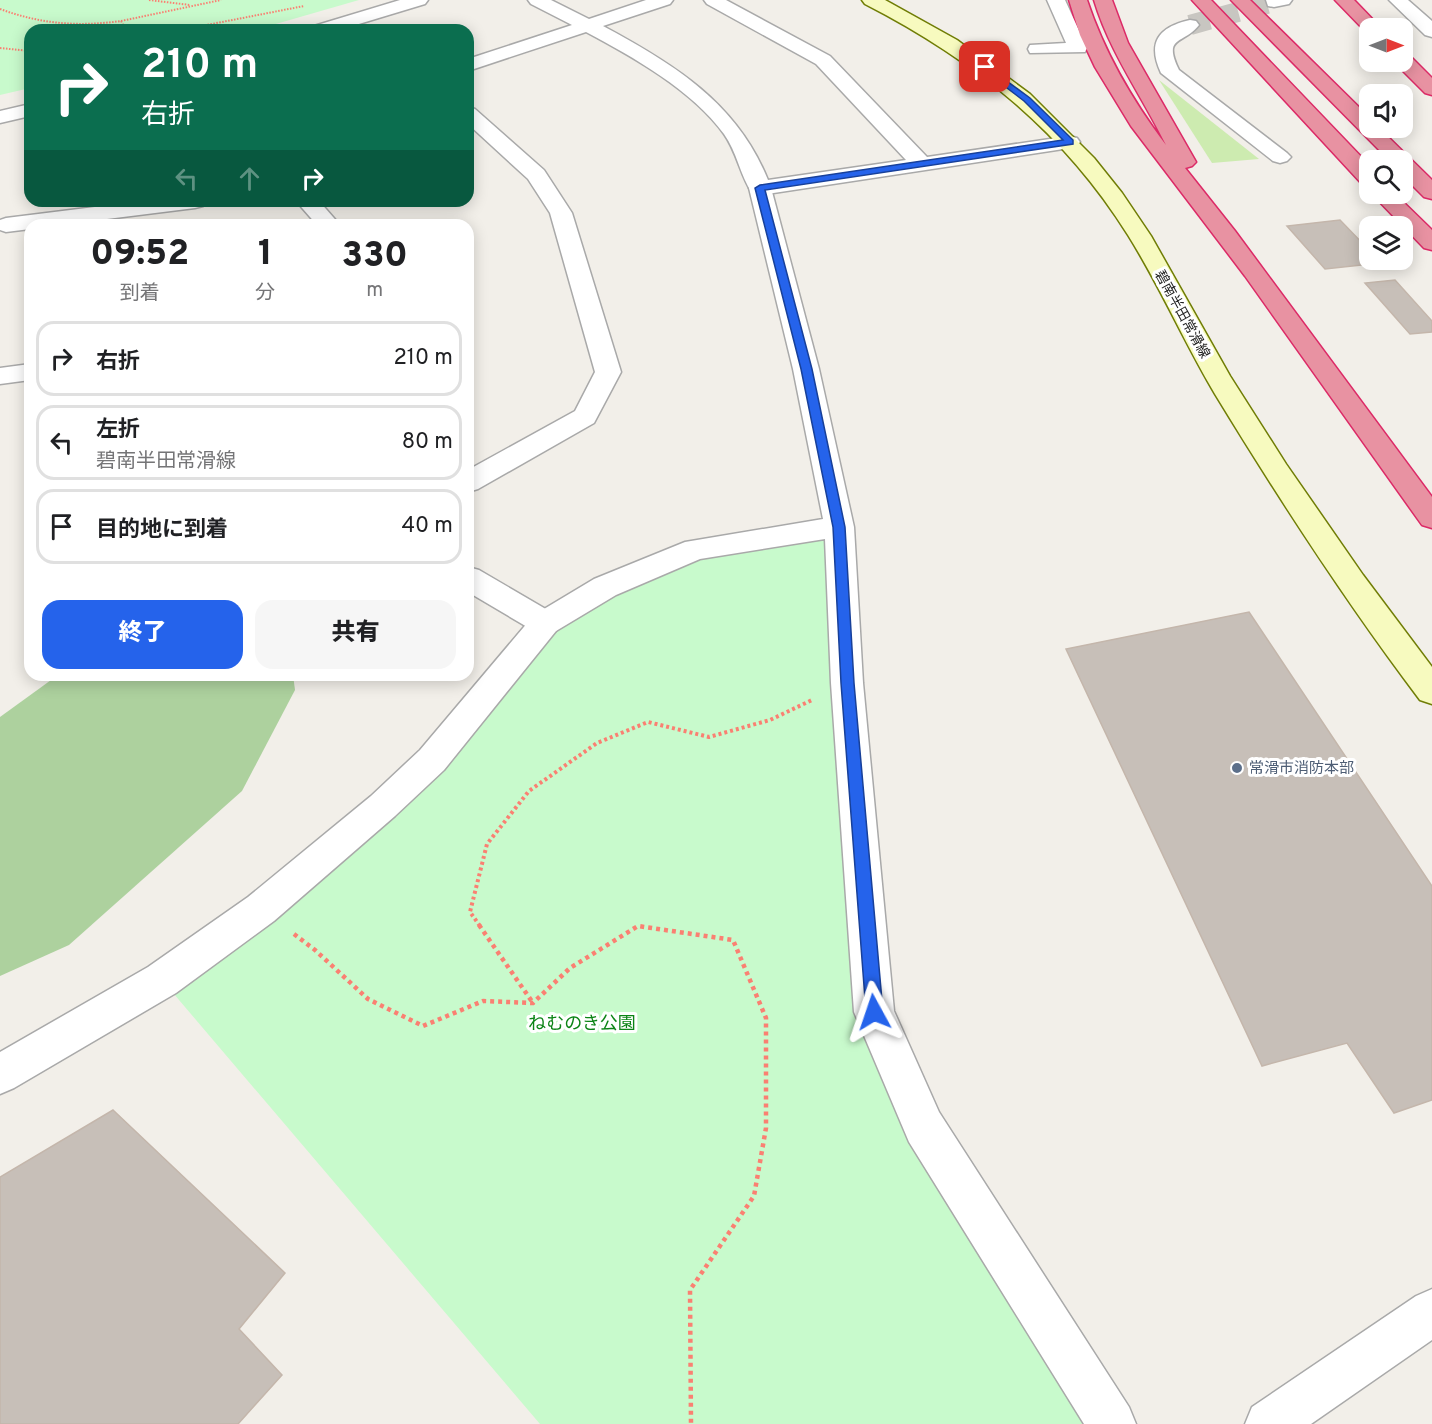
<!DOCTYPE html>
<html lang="ja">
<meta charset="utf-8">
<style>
body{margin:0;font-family:Overpass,"Noto Sans JP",sans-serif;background:#f6f6f6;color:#202124;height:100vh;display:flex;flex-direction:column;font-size:22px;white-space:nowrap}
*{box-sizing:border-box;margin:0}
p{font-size:20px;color:#757577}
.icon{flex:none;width:33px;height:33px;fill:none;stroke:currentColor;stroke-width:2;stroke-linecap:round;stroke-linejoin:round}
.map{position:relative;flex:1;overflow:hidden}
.side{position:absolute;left:24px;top:219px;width:450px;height:462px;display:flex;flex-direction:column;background:#fff;border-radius:18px;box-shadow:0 3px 15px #0003}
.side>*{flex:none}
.banner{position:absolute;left:24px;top:24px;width:450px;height:183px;border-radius:18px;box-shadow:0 3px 15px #0003;background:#0b6e4f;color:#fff;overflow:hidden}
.needle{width:39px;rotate:90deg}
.tools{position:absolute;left:1359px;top:18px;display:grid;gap:12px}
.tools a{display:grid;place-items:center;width:54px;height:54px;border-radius:12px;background:#fff;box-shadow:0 3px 15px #0003;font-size:30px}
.pin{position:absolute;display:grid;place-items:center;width:51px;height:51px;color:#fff;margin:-26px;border-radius:12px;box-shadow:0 3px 9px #0006}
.me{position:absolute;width:66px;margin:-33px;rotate:355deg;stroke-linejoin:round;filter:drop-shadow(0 0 4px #0008)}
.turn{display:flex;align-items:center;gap:21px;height:126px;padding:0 18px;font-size:27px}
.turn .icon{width:78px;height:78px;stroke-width:2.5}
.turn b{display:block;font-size:42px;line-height:51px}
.lanes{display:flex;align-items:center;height:57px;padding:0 18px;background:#0003;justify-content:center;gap:30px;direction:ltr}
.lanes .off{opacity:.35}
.eta{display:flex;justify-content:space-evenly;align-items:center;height:102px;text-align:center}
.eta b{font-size:36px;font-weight:800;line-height:42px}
.button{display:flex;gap:12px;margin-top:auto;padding:12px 18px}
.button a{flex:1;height:69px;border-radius:18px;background:#2563eb;color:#fff;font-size:24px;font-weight:800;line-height:69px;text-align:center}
.button a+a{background:#f6f6f6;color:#202124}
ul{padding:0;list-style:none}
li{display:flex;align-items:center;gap:18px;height:75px;margin:0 12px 9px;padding:0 6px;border:3px solid #e0e0e0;border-radius:18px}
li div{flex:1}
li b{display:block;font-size:22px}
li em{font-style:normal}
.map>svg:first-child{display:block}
.grass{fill:#cdebb0}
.forest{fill:#add19e}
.park{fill:#c8facc}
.building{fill:#c7bfb8;stroke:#c4b6ab;stroke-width:1.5}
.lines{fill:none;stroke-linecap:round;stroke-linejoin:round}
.minor-tunnel{stroke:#c8c6c1;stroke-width:20;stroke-dasharray:20 10;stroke-linecap:butt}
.minor-casing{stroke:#a9a9a9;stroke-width:3}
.tertiary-casing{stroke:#a9a9a9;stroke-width:3}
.secondary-casing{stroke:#707d05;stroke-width:3}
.motorway-casing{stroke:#dc2a67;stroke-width:3}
.path-far2{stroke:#fa8072;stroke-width:2;stroke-dasharray:1.5 1.5;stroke-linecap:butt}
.path-far1{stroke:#fa8072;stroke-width:4;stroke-dasharray:3 3;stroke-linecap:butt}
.path{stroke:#fa8072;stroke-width:4.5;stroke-dasharray:4 4;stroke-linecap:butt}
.minor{fill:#fff;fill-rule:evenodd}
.tertiary{fill:#fff;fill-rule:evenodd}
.secondary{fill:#f7fabf;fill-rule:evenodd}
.motorway{fill:#e892a2;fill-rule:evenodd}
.route{fill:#2563eb;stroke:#184099;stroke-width:1.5}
.service-dot{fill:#5c6f8a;stroke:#fff;stroke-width:2}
.labels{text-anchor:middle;stroke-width:6;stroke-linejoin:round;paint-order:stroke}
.far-street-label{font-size:14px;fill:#222;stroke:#fff}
.service-label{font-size:15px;fill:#4e5e75;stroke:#fff;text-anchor:start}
.near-park-label{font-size:18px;fill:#0c8416;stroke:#fff}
</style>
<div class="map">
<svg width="1432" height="1424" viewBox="0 0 1432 1424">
<rect width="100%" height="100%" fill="#f2efe9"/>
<path class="grass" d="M1159,80L1259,159L1212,163Z"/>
<path class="forest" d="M58,675H293L295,690L242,791L69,945L0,976V717Z"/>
<path class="park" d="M0,0H359L255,30H30V88L0,95Z
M839,527L874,1012L1112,1424H540L162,980L383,806L546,623L695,549Z"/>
<path class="building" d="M1340,220L1370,251V260H1378L1381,263L1325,269L1287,226Z
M1395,280L1432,321V332L1410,334L1365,283Z
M1249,612L1432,886V1100L1394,1113L1347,1043L1262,1066L1066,649Z
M113,1110L285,1273L239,1329L282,1375L238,1424H0V1177Z"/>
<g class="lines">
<path class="minor-tunnel" d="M1190,25L1274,2"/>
<defs>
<path id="minor" d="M528,0H551L589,19L646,0H673L670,4L603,26C674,64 737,103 768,180L906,160L816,64L707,4L704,0H726L830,56L927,157L1070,136L1077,138L1080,142L1077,146L1070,148L760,195L752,193C740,175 737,152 724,134C692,90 633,57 586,32L468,71V59L572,25L531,4Z
M1047,0H1065L1087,48L1085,52L1030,53L1028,49L1030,45L1066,43Z
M1266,0H1292L1289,4L1274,7L1268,6Z
M1389,0H1408L1432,21V37L1425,35Z
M1190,20L1196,21L1199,25C1184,45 1162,35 1179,70L1287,153L1291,157L1287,161L1280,163L1273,161L1161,73C1147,43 1158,27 1190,20Z
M468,107L475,109L544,170L572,213L621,372L594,423L478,489L468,492V470L575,411L595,372L550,213L528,179L468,124Z
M143,201H206L203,206L195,208L59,225H30V229L6,232L0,230V220L6,218Z
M296,201H319L340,225H317Z
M30,364V380L0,384V368Z
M468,567L479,570L556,615L561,623L556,631L545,635L534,631L468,592Z"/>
<path id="tertiary" d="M400,0H428L425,4L339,30H311L314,26Z
M30,104V116L0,123V111Z
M760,181L768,183L771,188L819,369L854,527L863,683L894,1011L939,1112L1129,1407L1136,1424H1084L909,1142L854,1012L831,683L825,539L700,559L616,595L556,631L444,770L395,816L274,921L176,993L14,1088L0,1094V1052L148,967L248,897L371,796L420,750L534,615L594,579L685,542L823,519L793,369L749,188L752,183Z
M1432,1289V1340L1311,1424H1245L1252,1407L1416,1296Z"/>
<path id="secondary" d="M862,0H885L957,40L1030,94L1094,158L1122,193L1151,236L1230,376L1286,464L1363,575L1432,667V704L1420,700C1346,602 1279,499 1215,394C1184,342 1160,286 1128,235C1062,130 974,60 865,4Z"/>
<path id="motorway" d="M1069,0H1087C1105,54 1132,100 1166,145C1142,96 1110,53 1094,0H1112L1128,43L1196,162L1192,166L1185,168L1235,231L1432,497V528L1422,525L1245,276L1131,126L1095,67L1080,35Z
M1192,0H1211L1370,166V185L1362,184Z
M1231,0H1250L1370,118V128H1379L1432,180V199L1424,197L1402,175V160H1389Z
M1335,0H1354L1381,28H1370V33L1366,32Z
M1402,53L1409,55L1432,78V95L1425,93L1394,62H1402Z
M1372,194H1395L1432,230V250L1424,248Z"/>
</defs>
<use href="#minor" class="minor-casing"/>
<use href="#tertiary" class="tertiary-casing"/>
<use href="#secondary" class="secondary-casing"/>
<use href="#motorway" class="motorway-casing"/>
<path class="path-far2" d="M149,0L190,5
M0,9C41,24 78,27 121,21L126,30
M121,21L221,0
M181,30L304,6
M0,48L30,51"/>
<path class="path-far1" d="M480,926L470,912L487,844L529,791L597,743L648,722L709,737L770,720L812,700"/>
<path class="path" d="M479,925L533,1003
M294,934L315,950L368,999L423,1026L483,1001L533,1003L570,968L638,926L733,940L766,1018V1128L754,1196L690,1290L691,1424"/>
<use href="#minor" class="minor"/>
<use href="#tertiary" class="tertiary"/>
<use href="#secondary" class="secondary"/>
<use href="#motorway" class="motorway"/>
</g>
<path class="route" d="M985,65L1030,98L1073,140V144L765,190L812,369L845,527L854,683L883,1012L880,1017L874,1020L869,1017L866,1012L841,683L833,527L801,369L755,188L760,185L1063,140L1024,101L982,69L981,67Z"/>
<circle class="service-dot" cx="1237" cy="768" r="6"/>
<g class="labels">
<g class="far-street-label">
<text transform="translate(1183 314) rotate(61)" y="5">碧南半田常滑線</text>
</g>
<g class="service-label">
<text x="1249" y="773">常滑市消防本部</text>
</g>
<g class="near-park-label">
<text x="582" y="1029">ねむのき公園</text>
</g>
</g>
</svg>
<div class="tools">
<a><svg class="needle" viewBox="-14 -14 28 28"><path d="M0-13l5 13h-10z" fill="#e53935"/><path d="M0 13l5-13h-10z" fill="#757577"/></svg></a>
<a><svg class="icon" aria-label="sound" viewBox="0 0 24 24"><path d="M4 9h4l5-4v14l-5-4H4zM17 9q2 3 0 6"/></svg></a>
<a><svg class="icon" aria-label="search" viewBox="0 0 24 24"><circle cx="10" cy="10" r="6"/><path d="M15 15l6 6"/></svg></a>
<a><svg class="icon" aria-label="layers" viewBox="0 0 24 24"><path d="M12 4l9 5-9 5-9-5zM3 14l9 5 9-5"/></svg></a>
</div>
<div class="pin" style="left:985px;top:67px;background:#d93025"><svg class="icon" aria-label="arrive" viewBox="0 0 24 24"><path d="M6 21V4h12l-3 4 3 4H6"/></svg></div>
<svg class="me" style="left:874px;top:1012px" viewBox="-20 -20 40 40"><path d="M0-17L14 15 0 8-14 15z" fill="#2563eb" stroke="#fff" stroke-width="4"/></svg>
<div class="banner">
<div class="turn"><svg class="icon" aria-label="right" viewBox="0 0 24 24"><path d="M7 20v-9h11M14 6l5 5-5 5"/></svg><div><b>210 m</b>右折</div></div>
<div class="lanes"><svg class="icon off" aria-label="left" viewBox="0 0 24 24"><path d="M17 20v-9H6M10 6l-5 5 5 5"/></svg><svg class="icon off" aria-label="ahead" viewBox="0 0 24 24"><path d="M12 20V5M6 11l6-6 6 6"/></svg><svg class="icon" aria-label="right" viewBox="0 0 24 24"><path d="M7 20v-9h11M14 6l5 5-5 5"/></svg></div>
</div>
<section class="side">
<div class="eta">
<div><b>09:52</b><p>到着</p></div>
<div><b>1</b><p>分</p></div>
<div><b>330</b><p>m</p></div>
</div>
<ul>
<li><svg class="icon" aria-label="right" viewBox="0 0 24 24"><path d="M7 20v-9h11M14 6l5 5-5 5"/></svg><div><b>右折</b></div><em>210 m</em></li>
<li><svg class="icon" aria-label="left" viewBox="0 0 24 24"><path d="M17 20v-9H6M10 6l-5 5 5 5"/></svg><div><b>左折</b><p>碧南半田常滑線</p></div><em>80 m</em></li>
<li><svg class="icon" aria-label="arrive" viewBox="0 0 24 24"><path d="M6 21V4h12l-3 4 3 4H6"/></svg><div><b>目的地に到着</b></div><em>40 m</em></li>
</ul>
<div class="button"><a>終了</a><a>共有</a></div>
</section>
</div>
